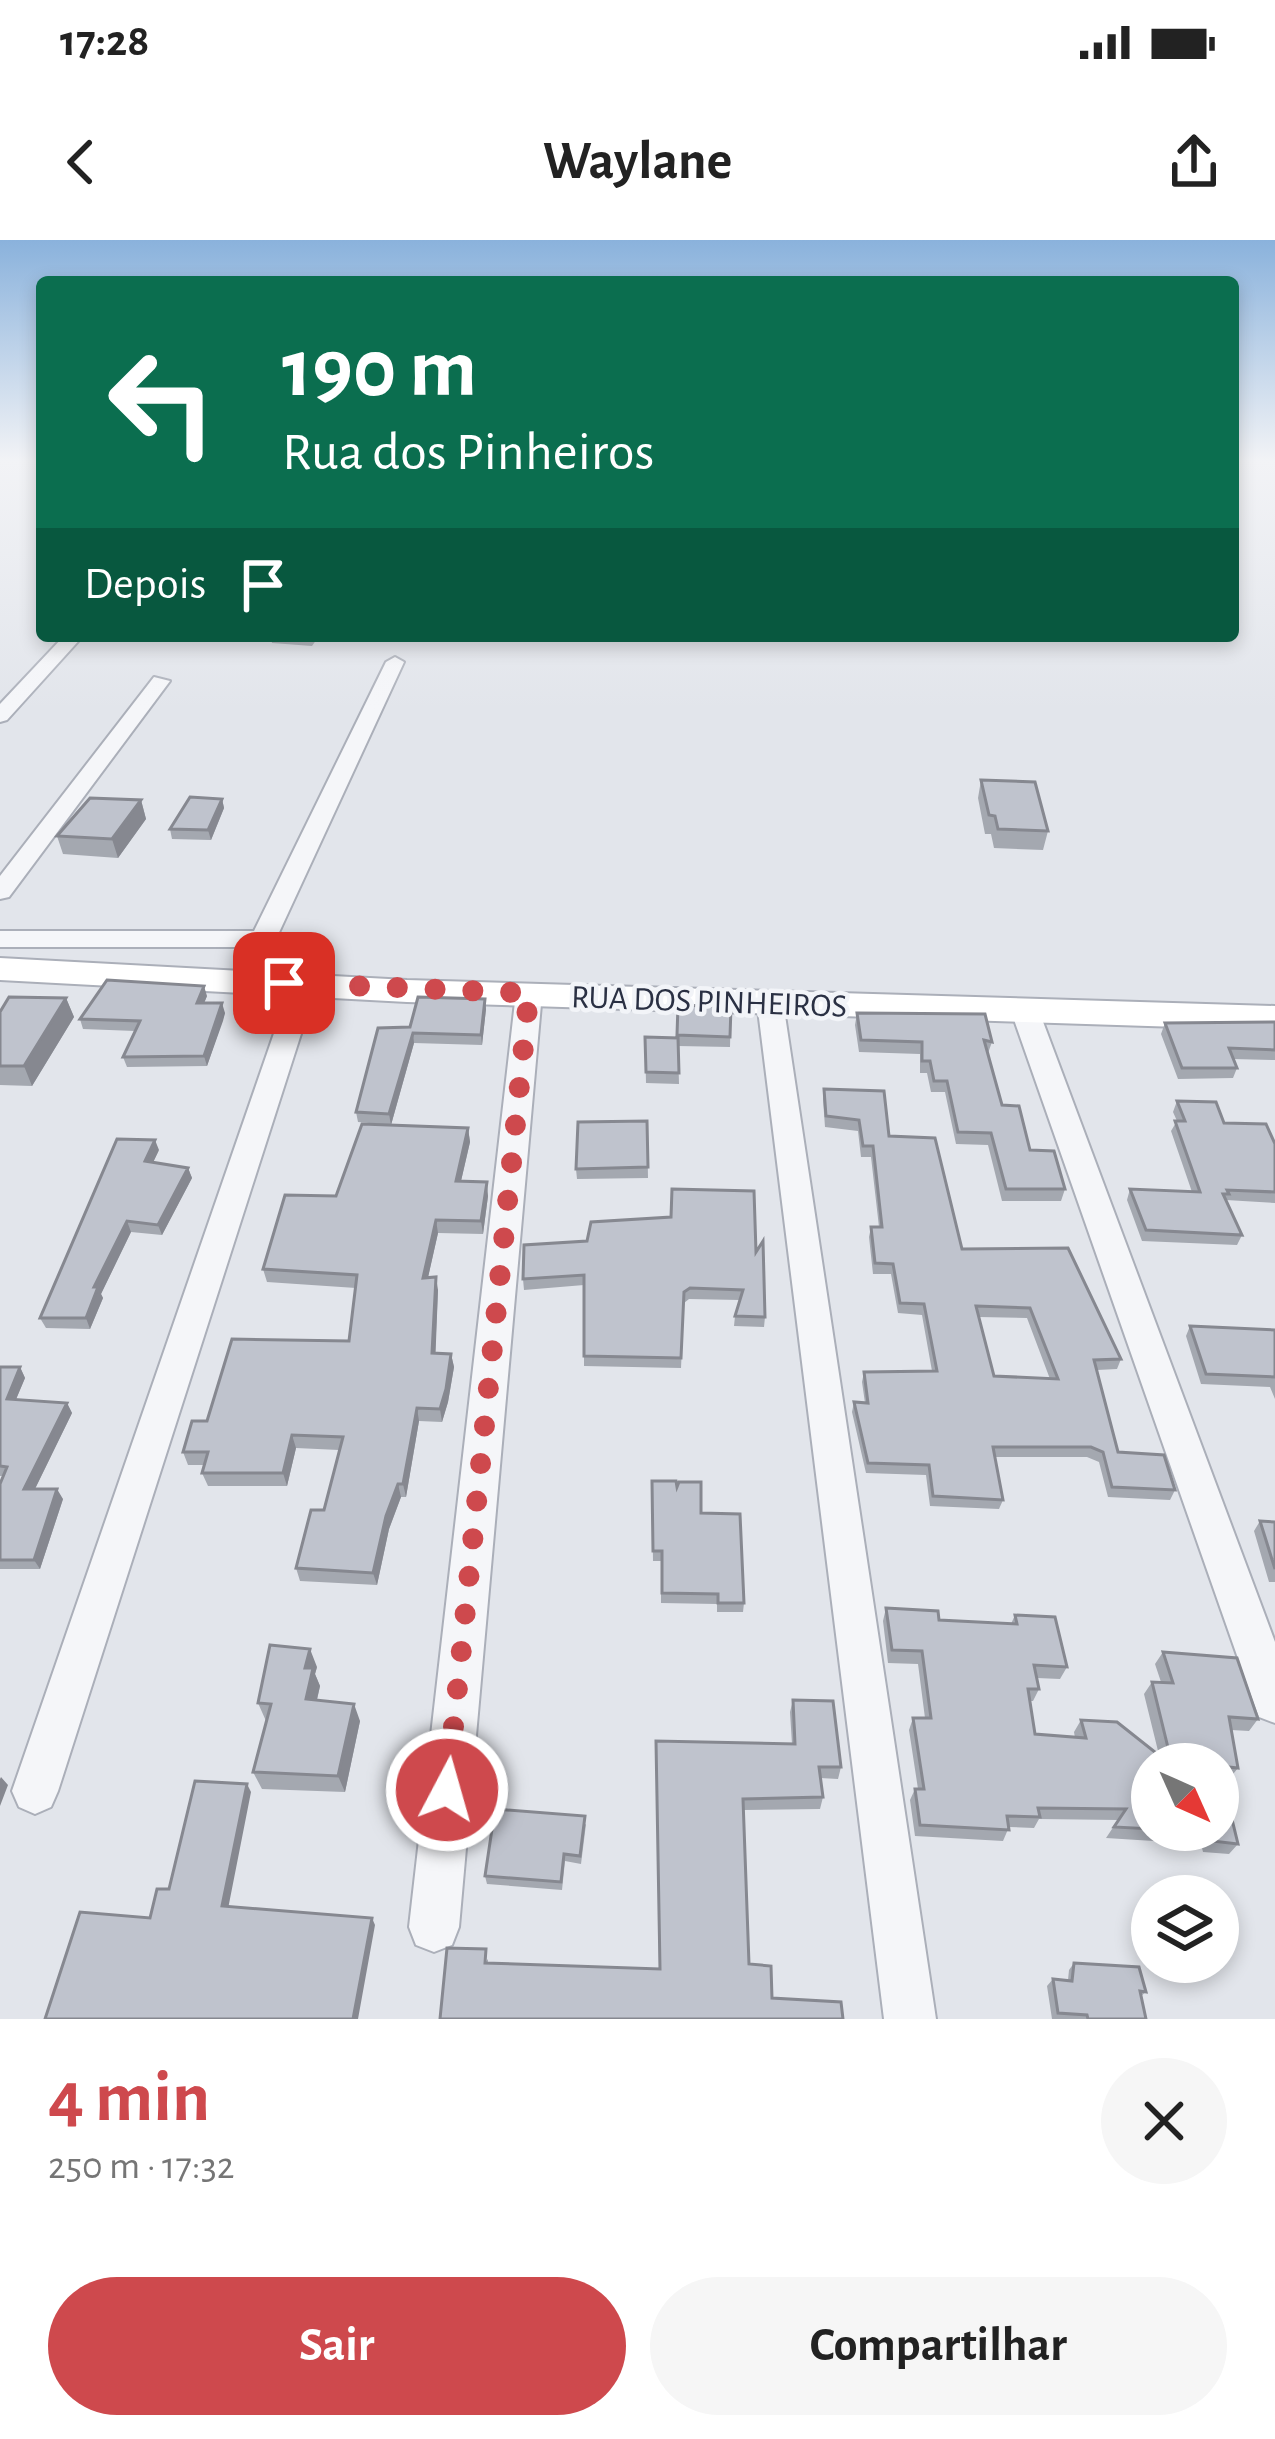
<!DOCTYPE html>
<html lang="pt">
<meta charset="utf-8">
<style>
body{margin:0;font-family:"Alegreya Sans",sans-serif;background:#f6f6f6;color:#222;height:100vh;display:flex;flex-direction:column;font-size:45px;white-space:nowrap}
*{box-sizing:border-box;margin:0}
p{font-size:39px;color:#767676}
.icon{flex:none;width:66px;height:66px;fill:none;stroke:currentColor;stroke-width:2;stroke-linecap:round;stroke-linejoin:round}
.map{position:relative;height:1779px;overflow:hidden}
.details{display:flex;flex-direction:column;background:#fff;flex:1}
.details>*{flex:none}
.hud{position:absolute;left:36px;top:36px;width:1203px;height:366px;border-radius:12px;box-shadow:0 6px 18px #0003;background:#0b6e4f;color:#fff;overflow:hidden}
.needle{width:78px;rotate:135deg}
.controls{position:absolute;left:1131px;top:1503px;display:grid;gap:24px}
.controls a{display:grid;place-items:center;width:108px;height:108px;border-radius:50%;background:#fff;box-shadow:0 6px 18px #0003;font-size:60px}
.pin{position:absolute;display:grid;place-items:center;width:102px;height:102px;color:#fff;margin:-51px;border-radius:24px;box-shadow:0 6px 18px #0006}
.me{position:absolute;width:132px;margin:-66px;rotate:6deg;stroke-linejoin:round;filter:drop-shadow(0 0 9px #0008)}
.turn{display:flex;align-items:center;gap:42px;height:252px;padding:0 48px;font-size:54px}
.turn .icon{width:156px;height:156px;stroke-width:2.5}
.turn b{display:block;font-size:84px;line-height:102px}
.then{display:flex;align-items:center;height:114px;padding:0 48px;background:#0003;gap:24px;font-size:45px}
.round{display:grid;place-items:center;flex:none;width:126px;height:126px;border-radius:63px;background:#f6f6f6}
.headline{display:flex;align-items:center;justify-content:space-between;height:204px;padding:0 48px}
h1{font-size:72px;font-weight:700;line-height:90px;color:#ce494d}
.primary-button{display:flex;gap:24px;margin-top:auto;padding:24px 48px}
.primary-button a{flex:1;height:138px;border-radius:72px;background:#ce494d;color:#fff;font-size:48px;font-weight:700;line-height:138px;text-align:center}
.primary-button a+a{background:#f6f6f6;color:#222}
.status{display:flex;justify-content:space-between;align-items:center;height:84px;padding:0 60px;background:#fff;direction:ltr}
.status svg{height:33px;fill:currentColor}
header{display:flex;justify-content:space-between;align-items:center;height:156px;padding:0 48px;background:#fff;font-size:54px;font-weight:700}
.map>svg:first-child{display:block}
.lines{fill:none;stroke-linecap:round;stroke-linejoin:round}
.street-casing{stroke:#abafb9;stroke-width:4}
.secondary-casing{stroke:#abafb9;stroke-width:4}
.street{fill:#f5f6f9;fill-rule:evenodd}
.secondary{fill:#fff;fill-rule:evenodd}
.wall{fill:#a4a8b0;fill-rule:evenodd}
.shaded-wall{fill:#868890}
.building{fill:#bfc3cd;stroke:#868890;stroke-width:3;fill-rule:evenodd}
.route{stroke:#ce494d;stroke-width:21;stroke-dasharray:0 37.8}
.labels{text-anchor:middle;stroke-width:9;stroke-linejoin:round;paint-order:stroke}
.street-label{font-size:33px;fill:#2a3043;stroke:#f2f4f8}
</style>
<div class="status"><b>17:28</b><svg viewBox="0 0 49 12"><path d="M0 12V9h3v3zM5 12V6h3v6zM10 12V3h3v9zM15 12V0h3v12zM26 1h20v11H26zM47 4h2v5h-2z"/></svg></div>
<header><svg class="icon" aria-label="back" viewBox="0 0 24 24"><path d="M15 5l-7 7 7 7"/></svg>Waylane<svg class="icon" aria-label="share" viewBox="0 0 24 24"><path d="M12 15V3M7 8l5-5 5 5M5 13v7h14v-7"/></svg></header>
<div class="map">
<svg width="1275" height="1779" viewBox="0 0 1275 1779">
<rect width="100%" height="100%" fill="#e2e5eb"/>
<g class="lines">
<defs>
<path id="street" d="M64,396H83L7,480L0,482V464Z
M395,417L404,422L276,699L295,738H313L317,744L58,1551L51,1567L35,1574L19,1567L12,1551L289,750L275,749L254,707H0V691H254L386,422Z
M154,437L170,441L9,657L0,659V636Z
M529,745L542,753L459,1687L452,1705L434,1712L416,1705L409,1687L516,753Z
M770,754L783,762L936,1779H884L757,762Z
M1025,763L1039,771L1275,1402V1483L1259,1477L1253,1461L1011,771Z"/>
<path id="secondary" d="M0,718L407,740L1275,766V790L407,762L0,740Z"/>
</defs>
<use href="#street" class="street-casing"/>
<use href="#secondary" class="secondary-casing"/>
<use href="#street" class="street"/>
<use href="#secondary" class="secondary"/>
</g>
<path class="wall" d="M270,396H319L312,406L272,403Z
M981,540L1048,591L1043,610L994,608L991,594H985L978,558Z
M222,559L224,568L211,600L172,599L170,589Z
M141,560L146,579L118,618L63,614L57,596Z
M207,756L204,763L225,773L207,826L127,827L123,817L135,791L83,789L80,779Z
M66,758L74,777L32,846L0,845V772Z
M678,765L731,767L730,807L678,806L679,844L646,843L645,797L677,798Z
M486,769L482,805L414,803L391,885L358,882L356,872L410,787Z
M857,773L992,802L988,813L1002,865L1030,910L1065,949L1061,961H1002L988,905L956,904L945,852H931L927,833H920V814L859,812L855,785Z
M1275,782V820L1233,819L1237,828L1233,838L1178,839L1161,794L1165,783Z
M824,849L889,896L962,1009L1121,1119L1117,1129L1097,1130L1118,1212L1175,1250L1170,1260L1108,1257L1099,1222L1087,1217H995L1003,1260L999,1269L930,1266L926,1235L866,1233L852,1172L854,1162L865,1163L862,1142L864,1132L932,1131L922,1075L898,1073L891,1034H873L869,997L871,987H879L871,917H861L858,891L825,887L823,859ZM979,1077L1027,1078L1050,1139L994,1136Z
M1177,861L1275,904V963L1226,960L1242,995L1237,1005L1142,1001L1127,960L1130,949L1192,952L1171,891L1177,881L1173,872Z
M647,881L648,938L577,939L576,929Z
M468,888L470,902L461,941L488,956L483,994L438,993L428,1037L438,1050L435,1114H451L454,1127L448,1162L442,1182L419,1181L406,1257H401L389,1289L377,1345L300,1341L296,1328L324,1270L339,1210L296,1208L287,1246H208L202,1233L205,1225H188L183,1212L207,1181L349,1101L356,1048L267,1042L263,1029L336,956Z
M159,910L153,922L188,928L192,938L162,995L131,992L101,1054L103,1058L90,1089L46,1088L40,1078Z
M756,1012L765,1077L764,1087L734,1086L735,1076L740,1060L689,1059L684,1063L681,1128L584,1126V1045L524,1050L523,1039Z
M1190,1086L1275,1090V1159L1270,1147L1201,1144L1186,1096Z
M0,1127H20L25,1138L16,1159L67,1163L72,1173L35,1249L63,1259L40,1329H0V1244L3,1236H0Z
M652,1241L677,1247L701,1273L744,1363L743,1372H717V1364L661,1363V1321H653Z
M1260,1281L1275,1282V1342H1269L1254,1291Z
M886,1368L939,1380L1011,1384L1015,1375L1067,1427L1060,1439L1037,1438L1039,1449L1033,1461H1030L1035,1494L1075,1498L1074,1492L1081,1480L1159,1515L1144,1454L1152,1442H1161L1155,1424L1163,1412L1258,1479L1249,1491L1231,1490L1238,1528L1229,1539H1222L1238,1604L1229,1614L1203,1612L1201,1604L1106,1598L1118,1580L1039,1579L1034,1588L1009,1587L1003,1601L915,1596L910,1560L915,1549H918L909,1490L913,1478H925L918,1424L888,1423L883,1381Z
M317,1427L315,1434L320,1446L317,1460L360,1481L345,1552L262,1549L253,1532L266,1481L258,1463Z
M793,1460L841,1527L838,1539L820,1538L823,1557L820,1569L743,1570L749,1724L440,1779L488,1719V1723L659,1729L656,1501L792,1504L790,1472Z
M586,1584L581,1624L565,1621L562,1650L487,1644L485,1636Z
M1074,1723L1146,1752L1141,1756L1146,1779H1052L1047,1746L1053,1739L1068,1740L1069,1730Z"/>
<path class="shaded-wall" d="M222,559L224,568L211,600L208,590Z
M141,560L146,579L118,618L112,599Z
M204,746L207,756L200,773L197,763Z
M66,758L74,777L32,846L24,826Z
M485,759L486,769L482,805L481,795Z
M222,763L225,773L223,781L207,826L204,816Z
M413,793L414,803L391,885L389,874Z
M468,888L470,902L458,954L456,941Z
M155,900L159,910L149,931L145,921Z
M188,928L192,938L162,995L158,985Z
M487,942L488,956L483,994L481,981Z
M436,980L438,993L425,1051L423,1038Z
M127,981L131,992L101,1054L103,1058L90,1089L86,1078L94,1047Z
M436,1037L438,1050L435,1127L432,1113Z
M451,1114L454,1127L448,1162L442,1182L440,1169Z
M20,1127L25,1138L12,1169L7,1159Z
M67,1163L72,1173L30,1259L24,1249Z
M417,1168L419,1181L406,1257L403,1244Z
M292,1195L296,1208L287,1246L283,1233Z
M398,1244L401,1257L389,1289L377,1345L373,1333L386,1276Z
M57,1249L63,1259L40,1329L34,1320Z
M310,1409L317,1427L315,1434L320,1446L313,1476L306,1459L305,1428Z
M354,1464L360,1481L345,1552L338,1536Z
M1,1537L8,1545L0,1566V1539Z
M247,1544L251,1552L227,1674L222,1666Z
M372,1678L375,1685L358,1779H353Z"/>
<path class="building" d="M981,540L1035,542L1048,591L998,589L995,576L989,575Z
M190,557L222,559L208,590L170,589Z
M90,558L141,560L112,599L57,596Z
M107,740L204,746L197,763H222L204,816L123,817L140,781L80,779Z
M9,757L66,758L24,826H0V772Z
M418,757L485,759L481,795L413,793L389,874L356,872L378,788L410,787Z
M678,765L731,767L730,797L677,795Z
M857,773L985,774L992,802L984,800L1002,865L1019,866L1030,910L1054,911L1065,949H1006L991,893L958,892L947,841H934L930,821H922V802L861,800Z
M1275,782V810L1229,808L1237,828H1182L1165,783Z
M645,797L678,798L679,833L646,832Z
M824,849L884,851L889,896L935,898L962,1009L1068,1008L1121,1119L1094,1120L1118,1212L1164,1215L1175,1250L1112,1247L1103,1212L1091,1207H993L1003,1260L933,1256L929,1225L868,1223L854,1162L868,1163L864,1132L937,1131L924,1064L900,1063L893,1024L875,1023L871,987H882L873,906H863L859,880L826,876ZM976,1066L1030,1068L1058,1139L994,1136Z
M1177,861L1216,862L1224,883L1266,884L1275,904V952L1227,950L1229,954H1223L1242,995L1146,990L1130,949L1200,952L1175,881H1185Z
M647,881L648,927L576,929L578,882Z
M362,884L468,888L456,941L487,942L481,981L436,980L423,1038L436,1037L432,1113L451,1114L446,1149L440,1169L417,1168L403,1244H398L386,1276L373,1333L296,1328L311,1270H324L343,1197L292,1195L283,1233H202L208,1212H183L192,1181H207L232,1099L349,1101L357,1035L263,1029L285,955L336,956Z
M117,899L155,900L145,921L188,928L158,985L127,981L94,1047H98L86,1078H40Z
M672,949L754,951L756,1012L763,1001L765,1077L735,1076L743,1050L690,1048L684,1052L681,1118L584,1116V1035L523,1039L524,1005L587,1001L591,982L671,977Z
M1190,1086L1275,1090V1137L1206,1134Z
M0,1127H20L7,1159L67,1163L24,1249H57L34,1320H0V1244L7,1227L0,1226Z
M652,1241H676L677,1247L679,1242H701V1273L740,1274L744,1363H718V1354L662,1353V1311H653Z
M1260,1281L1275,1282V1329Z
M886,1368L938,1371L939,1380L1017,1384L1015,1375L1055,1377L1067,1427L1034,1425L1039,1449H1028L1035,1494L1086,1498L1081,1480L1117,1482L1170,1524H1152V1589L1114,1587L1126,1569L1038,1568L1040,1577L1007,1576L1009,1590L920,1585L915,1549H924L913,1478H931L922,1411L892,1410Z
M270,1405L310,1409L305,1428H313L306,1459L354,1464L338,1536L253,1532L271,1464L258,1463Z
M1163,1412L1237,1418L1258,1479L1229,1477L1238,1528L1219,1526L1238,1604L1212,1601L1211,1593L1163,1590H1218V1524H1172L1152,1442L1173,1443Z
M793,1460L833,1461L841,1527H819L823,1557L743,1559L749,1724L771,1726L772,1758L841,1762L843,1779H440L447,1708L486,1709L485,1723L660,1729L656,1501L795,1504Z
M195,1541L247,1544L222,1666L372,1678L353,1779H45L80,1672L150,1678L157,1649H169Z
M495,1569L585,1576L580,1616L564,1614L561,1642L485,1636Z
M1074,1723L1139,1727L1146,1752L1140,1751L1146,1779H1088L1087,1775L1058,1773L1053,1739L1072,1741Z"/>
<linearGradient id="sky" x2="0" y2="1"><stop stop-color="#8ab2dc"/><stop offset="0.47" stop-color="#f2f3f6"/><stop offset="1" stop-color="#f2f3f6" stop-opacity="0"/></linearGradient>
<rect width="1275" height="470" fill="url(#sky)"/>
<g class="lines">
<path class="route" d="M284,743L529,753L447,1550"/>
</g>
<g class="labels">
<g class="street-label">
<text transform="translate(709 760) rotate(2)" y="12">RUA DOS PINHEIROS</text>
</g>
</g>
</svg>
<div class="controls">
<a><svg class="needle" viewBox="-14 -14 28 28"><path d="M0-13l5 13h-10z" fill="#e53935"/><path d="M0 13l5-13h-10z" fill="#767676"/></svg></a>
<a><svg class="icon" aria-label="layers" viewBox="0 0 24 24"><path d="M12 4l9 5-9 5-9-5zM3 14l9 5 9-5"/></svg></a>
</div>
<div class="pin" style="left:284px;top:743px;background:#d93025"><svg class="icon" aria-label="arrive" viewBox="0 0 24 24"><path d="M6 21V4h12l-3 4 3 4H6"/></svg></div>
<svg class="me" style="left:447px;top:1550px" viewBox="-20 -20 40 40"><circle r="17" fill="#ce494d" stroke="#fff" stroke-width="3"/><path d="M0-11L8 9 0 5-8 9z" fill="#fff"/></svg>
<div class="hud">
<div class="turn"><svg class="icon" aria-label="left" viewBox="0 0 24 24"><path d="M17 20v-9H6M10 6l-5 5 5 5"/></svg><div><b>190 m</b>Rua dos Pinheiros</div></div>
<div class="then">Depois<svg class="icon" aria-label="arrive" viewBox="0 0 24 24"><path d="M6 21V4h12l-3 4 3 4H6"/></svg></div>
</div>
</div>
<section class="details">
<div class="headline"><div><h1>4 min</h1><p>250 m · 17:32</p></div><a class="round"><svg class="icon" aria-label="close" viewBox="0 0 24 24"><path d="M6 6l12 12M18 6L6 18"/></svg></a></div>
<div class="primary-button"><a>Sair</a><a>Compartilhar</a></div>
</section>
